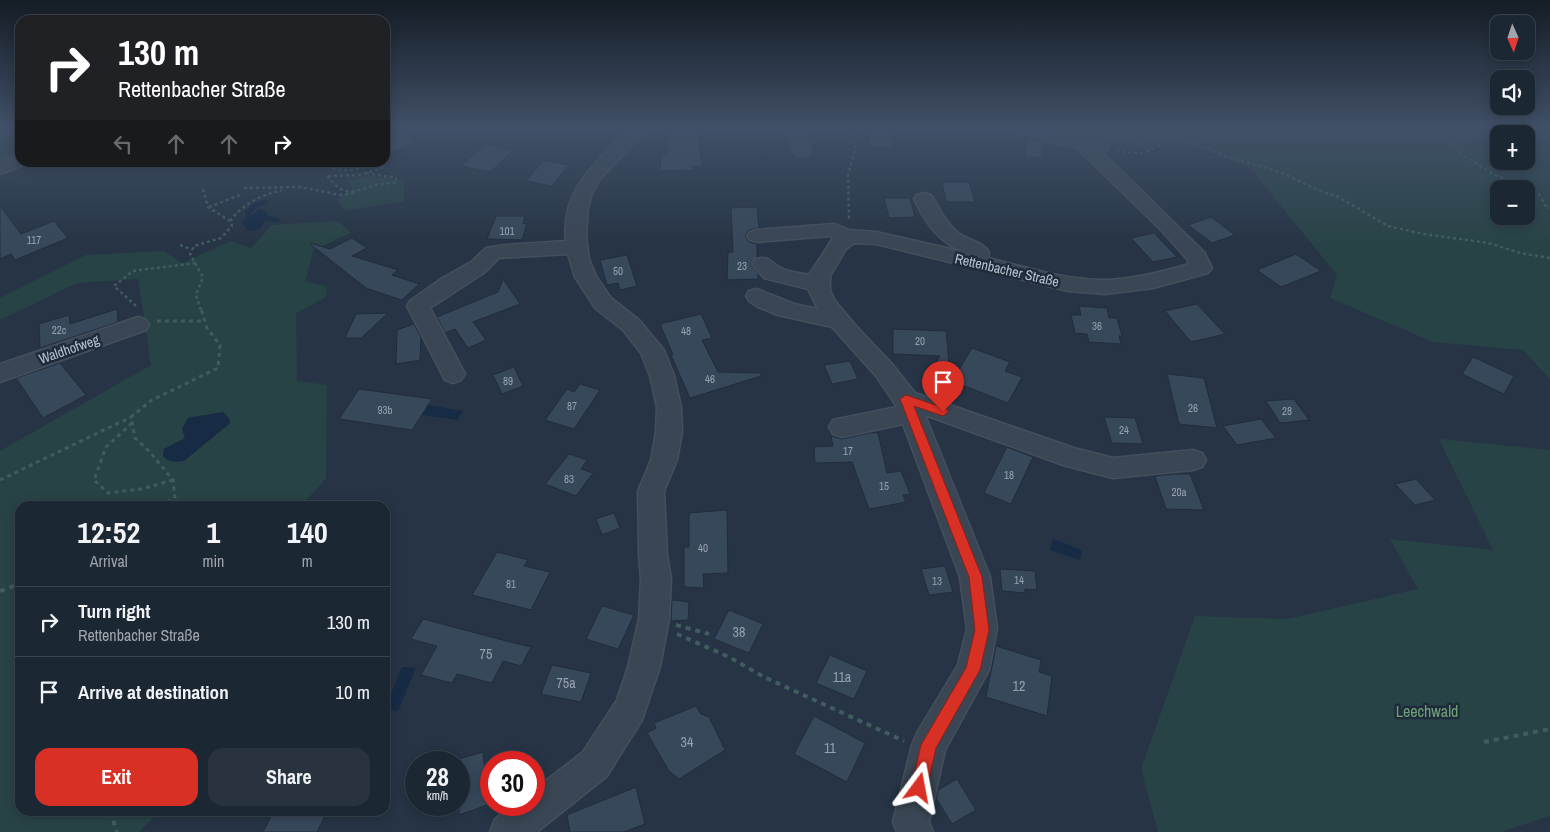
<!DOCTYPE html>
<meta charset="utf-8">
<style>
body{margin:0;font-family:"Archivo Narrow",sans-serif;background:#293340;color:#f1f3f6;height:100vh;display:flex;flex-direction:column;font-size:19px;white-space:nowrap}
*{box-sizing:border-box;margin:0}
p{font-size:16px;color:#a0a5ac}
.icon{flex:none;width:28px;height:28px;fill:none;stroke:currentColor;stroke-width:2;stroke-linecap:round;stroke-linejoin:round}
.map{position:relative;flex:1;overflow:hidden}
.drawer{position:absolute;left:15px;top:501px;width:375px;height:315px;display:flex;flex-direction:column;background:#1c2734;border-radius:15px;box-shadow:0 2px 12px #0003,0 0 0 1px #3a444f}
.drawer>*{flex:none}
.hud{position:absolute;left:15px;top:15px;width:375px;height:152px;border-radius:15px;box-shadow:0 2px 12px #0003,0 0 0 1px #3a444f;background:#202124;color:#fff;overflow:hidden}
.needle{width:32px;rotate:177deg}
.buttons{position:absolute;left:1490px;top:15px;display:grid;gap:10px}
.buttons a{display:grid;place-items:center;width:45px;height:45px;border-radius:10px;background:#1c2734;box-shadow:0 2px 12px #0003,0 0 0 1px #3a444f;font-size:25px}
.speed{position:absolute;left:405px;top:751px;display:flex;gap:10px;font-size:25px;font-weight:700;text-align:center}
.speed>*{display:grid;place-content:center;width:65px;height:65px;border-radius:50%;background:#1c2734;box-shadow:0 2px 12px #0003,0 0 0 1px #3a444f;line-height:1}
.speed small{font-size:12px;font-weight:400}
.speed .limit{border:8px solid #d22;background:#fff;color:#111}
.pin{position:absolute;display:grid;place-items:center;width:42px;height:42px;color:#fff;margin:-51px -21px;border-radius:50% 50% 50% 0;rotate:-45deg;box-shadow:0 0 5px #0007}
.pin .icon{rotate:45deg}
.me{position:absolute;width:55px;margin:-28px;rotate:13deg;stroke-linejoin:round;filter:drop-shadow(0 0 4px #0008)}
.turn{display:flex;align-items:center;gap:18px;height:105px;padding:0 20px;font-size:22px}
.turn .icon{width:65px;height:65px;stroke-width:2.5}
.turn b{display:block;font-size:35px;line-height:42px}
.lanes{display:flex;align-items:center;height:48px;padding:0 20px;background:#0003;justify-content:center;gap:25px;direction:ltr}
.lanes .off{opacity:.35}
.eta{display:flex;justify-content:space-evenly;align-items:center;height:85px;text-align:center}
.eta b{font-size:30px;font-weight:800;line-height:35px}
.action{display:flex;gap:10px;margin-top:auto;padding:10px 20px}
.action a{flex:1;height:58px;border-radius:15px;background:#d93025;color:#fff;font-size:20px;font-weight:800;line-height:58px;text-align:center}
.action a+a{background:#293340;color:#f1f3f6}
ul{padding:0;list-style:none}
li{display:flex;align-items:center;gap:15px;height:70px;padding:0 20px;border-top:1px solid #3a444f}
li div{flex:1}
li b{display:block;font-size:19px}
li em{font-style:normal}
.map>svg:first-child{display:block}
.green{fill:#284346;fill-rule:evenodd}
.water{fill:#172b45}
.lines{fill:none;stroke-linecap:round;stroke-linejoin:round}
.stream{stroke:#172b45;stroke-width:5}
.building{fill:#38485b;stroke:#212d3c}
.minor-casing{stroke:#444f5e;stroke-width:3}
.path-far2{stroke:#415c5e;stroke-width:2.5;stroke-dasharray:3 3;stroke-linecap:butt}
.path-far1{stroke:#415c5e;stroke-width:3;stroke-dasharray:4 4;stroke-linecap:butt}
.path{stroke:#415c5e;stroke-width:4;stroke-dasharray:5 5;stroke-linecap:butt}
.minor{fill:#3a4654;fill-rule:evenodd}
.route{fill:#d93025;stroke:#8d1f18}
.labels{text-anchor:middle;stroke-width:5;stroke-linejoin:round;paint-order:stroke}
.number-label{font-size:11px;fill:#96a1b0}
.street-label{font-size:14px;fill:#b8c1ce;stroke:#1f2b3a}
.near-number-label{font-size:14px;fill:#96a1b0}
.near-park-label{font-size:16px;fill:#6ea078;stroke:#1f2b3a}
</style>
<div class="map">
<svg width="1550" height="832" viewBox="0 0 1550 832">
<rect width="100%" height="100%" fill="#263445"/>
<path class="green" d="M0,128H20V157L0,163Z
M1036,128H1550V379L1523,350L1433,342L1330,298L1337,275L1250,168L1198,147L1116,149ZM1499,134H1526V161H1499ZM1499,189H1526V216H1499Z
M368,176L404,181V201L344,211L337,199L353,190L347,181Z
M338,221L351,233L314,250L305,282L327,286L326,297L296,313L297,381L327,385L326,478L301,506H20V811H160L139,832H0V451L151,365L138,279L77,283L0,320V298L86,255L164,251L182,263L231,241L251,248L272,225ZM223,412L230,423L184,461L164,449L185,438L188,418Z
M1439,439L1550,450V816L1501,832H1158L1141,769L1195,616L1288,619L1418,589L1390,539L1493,550Z"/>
<path class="water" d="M259,209L268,212C265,223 262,232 248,231L242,222Z
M428,405L463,411L457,420L422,415Z
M223,412L229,418L230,423L184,461C175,462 169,463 163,456L164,449L185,438L182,429L188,418Z
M1053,539L1082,550L1080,560L1050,550Z
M402,667L416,668L398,711L385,709Z"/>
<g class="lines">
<path class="stream" d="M248,216V212L256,205L266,202
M266,218L277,220"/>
</g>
<path class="building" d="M385,128H400L414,142L385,155Z
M666,128H698L702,166H693V170L660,171L661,154H668Z
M869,128H893L892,148L868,146Z
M1026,139L1042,141V158L1025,156Z
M485,144L513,151L490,172L461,166Z
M544,160L569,165L552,186L526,181Z
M942,182H969L975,202H946Z
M884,198H910L915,217L889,218Z
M0,206L21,234L54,221L68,238L15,260L11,254L0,259Z
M757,207L759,228L749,230L745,236L749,242L757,244V257L750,264L758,273V279L727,280L728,252H733L731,208Z
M496,216H525L523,224L527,223L522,240L487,239Z
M1211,217L1235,235L1212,243L1188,225Z
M1154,233L1177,257L1153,262L1131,238Z
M352,238L367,248L352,256L398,270L392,275L419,284L402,300L366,288L310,244V243L330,249Z
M1296,254L1321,271L1281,287L1257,270Z
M627,255L637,286L620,290L618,283L607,285L600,260Z
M503,279L520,304L473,322L486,340L468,348L455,329L445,333L437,317L498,292Z
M1197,304L1225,334L1191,342L1165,311Z
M1079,306L1107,308L1109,318H1117L1122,336H1119L1121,344L1089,342L1087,334L1075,333L1071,315H1081Z
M117,309L118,322L40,348L39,324L69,315L70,324Z
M388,313L361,338H345L356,314Z
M701,314L712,338L702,340L718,372L761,373V376L690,398L671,355H673L660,324Z
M414,324L421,337L420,360L396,364L397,330Z
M893,329L946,331L952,396L922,384L940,356L893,354Z
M972,348L1010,362L1005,371L1022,377L1008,403L952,381Z
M1473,357L1514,376L1504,394L1462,374Z
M850,361L858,379L832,384L824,365Z
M60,363L86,395L43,418L16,378Z
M514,367L523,386L502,394L493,375Z
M1167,374L1204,378L1217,428L1179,424Z
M580,384L600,390L574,429L545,420L567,389L574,392Z
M359,389L403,395L432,399L412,430L339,419Z
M1294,399L1309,420L1280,423L1266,401Z
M1104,417L1135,418L1143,444L1112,443Z
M1261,419L1276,438L1237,445L1223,426Z
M869,433H878L887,473L901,471L910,494L903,495L906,502L869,509L852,462L815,463L814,447L833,446L831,436L842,439Z
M1007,447L1033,457L1011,504L984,493Z
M569,454L587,460L581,469L593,473L576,496L545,484Z
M1173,474H1190L1204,510L1166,509L1155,476Z
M1416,479L1435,500L1415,505L1395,484Z
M727,510L728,573L703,574L704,588L684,587V547H689V513Z
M614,513L620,528L602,535L596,519Z
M497,552L528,560L524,566L550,572L531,610L472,595Z
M945,566L953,592L929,595L921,569Z
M1000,569L1035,571L1037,590L1025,589V593L1002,591Z
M672,600L689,602L688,620L671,621Z
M602,606L634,615L618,649L586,639Z
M729,610L763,624L749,653L714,639Z
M423,619L514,643L531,647L521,666L503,661L492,683L457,674L452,683L421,675L437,646L411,639Z
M996,646L1041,660L1039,672L1052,676L1047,716L986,697Z
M830,655L867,671L854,699L816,683Z
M552,665L591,673L581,702L541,694Z
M696,706L701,714L709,717L725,750L679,779L669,771L647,733L656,728L654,723Z
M814,716L865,743L847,782L794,754Z
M483,752L485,770L491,768V784L486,786L487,805L459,815V759Z
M957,779L976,810L952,824L936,798L938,790Z
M636,787L645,824L624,832H570L567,815Z
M274,811H327L317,832H263Z"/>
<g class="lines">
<defs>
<path id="minor" d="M630,128H649L600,179L592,193L588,208L586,236L589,259L596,276L611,298L639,320L664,350L674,376L681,407L682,432L677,460L664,491L667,555L671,579L669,619L660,667L642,720L607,776L537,832H490L495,819L514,805H534V790L583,752L617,700L628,667L639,619L641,579L639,555L638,491L651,460L656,432L657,407L650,376L641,353L623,330L595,308L575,277L568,254L499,258L485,272L430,308L465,374L461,380L453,383L445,380L407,306L410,301L441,279L471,262L486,248L505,245L566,241C560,189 597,162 630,128Z
M785,128H803L811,151L808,155L802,156L796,155Z
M1013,128H1042L1105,145L1108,149L1103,153L1204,252L1212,268L1208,273L1153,288L1105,294L1068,291L876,244L854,243L846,249L830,276V290L835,301L857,327L892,364L915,393L1074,448L1113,458L1193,450L1202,453L1206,460L1202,467L1193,470L1113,478L1063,465L925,415L990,577L997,629L989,670L945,750L929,822L933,832H897L893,822L912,745L917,733L958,665L967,629L960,577L903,424L842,437L833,434L829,427L833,420L897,407L876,376L832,327L778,315L758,307L749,301L746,296L749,291L757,289L794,304L818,309L808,289L764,278L752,264L756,259C772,255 769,263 781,268C789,272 800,273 809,275L833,238L830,236L757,242L750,240L747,236L750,232L757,230L834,224L849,230L876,232L964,252C938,242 926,223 914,199L917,195L924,193L931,195C939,207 944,221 956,231C966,240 982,241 989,252L988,258C1026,267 1067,281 1106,280C1134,279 1162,272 1189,264L1187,259L1162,231L1078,149L1016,132Z
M20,154V162H27L26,164L0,174V161Z
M138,317L146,320L149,325L146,330L0,382V364Z"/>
</defs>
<use href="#minor" class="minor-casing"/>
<path class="path-far2" d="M849,128L856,148L848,174L849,220
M1111,128L1152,152
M1173,128H1189
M1442,128L1458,152L1495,175L1539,194L1545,205L1550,208
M1161,139H1182L1222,155L1280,172L1325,193L1335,195L1388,226L1424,234L1489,243L1520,253L1550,258
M1116,151C1132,153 1146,156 1159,145L1160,128
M322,162C337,176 361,169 378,162
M380,166L377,167L384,162
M327,176C344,197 351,192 373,186C381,183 389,184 397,182L396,178L366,173
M328,176L361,175L387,166
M244,188L300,187L340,195L354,193
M209,207L240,195
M230,221C243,204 261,195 282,190
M180,245L191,249
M136,306L114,286L133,271L196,263
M201,310L196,295L203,277L190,254L194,246L221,238L232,226L230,221L208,207L203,189"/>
<path class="path-far1" d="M157,321H205
M132,423L106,447L94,480L108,493L141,489L173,480
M0,480L131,417
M160,506L174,498
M173,506L175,498L173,480L149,451L135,438L131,417L152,400L218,368L220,345L207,328L201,309"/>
<path class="path" d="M0,591L20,584
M676,625L709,634
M677,634L729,657L764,677L904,741
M1484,742L1550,729
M113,811L112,817L117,832"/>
<use href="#minor" class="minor"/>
</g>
<linearGradient id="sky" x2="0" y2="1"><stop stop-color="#151d26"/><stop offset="0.52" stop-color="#415068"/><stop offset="1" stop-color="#415068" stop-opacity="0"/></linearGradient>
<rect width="1550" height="245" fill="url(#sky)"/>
<path class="route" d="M906,395L947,409L948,412L943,416L914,406L982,577L989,630L980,670L936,748L927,788L925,793L919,796L914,793L911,788L921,745L966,668L975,630L969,577L900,399Z"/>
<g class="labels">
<g class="number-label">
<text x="507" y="235">101</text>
<text x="34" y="244">117</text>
<text x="742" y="270">23</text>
<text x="618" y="275">50</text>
<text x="1097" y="330">36</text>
<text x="59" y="334">22c</text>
<text x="686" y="335">48</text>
<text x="920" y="345">20</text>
<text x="710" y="383">46</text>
<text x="508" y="385">89</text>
<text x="572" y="410">87</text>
<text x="1193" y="412">26</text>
<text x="385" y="414">93b</text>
<text x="1287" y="415">28</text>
<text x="1124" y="434">24</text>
<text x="848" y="455">17</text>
<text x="1009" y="479">18</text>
<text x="569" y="483">83</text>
<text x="884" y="490">15</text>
<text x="1179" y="496">20a</text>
<text x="703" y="552">40</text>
<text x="1019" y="584">14</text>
<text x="937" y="585">13</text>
<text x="511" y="588">81</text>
</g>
<g class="street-label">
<text transform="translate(1007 270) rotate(13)" y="5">Rettenbacher Straße</text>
<text transform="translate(69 349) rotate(-19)" y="5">Waldhofweg</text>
</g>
<g class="near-number-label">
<text x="739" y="637">38</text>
<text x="486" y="659">75</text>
<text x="842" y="682">11a</text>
<text x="566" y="688">75a</text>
<text x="1019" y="691">12</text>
<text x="687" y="747">34</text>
<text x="830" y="753">11</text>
</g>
<g class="near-park-label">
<text x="1427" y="717">Leechwald</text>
</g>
</g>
</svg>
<div class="buttons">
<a><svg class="needle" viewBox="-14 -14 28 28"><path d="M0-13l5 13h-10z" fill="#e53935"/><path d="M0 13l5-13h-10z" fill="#a0a5ac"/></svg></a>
<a><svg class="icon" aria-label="sound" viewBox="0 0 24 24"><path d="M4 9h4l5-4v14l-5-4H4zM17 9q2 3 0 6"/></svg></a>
<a>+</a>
<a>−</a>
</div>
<div class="speed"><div>28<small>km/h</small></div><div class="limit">30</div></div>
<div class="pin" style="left:943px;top:412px;background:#d93025"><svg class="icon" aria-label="arrive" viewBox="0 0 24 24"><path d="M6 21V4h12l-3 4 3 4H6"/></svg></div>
<svg class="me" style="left:919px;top:788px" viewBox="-20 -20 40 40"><path d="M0-17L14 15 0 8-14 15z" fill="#d93025" stroke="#fff" stroke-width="4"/></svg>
<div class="hud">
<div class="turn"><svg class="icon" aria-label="right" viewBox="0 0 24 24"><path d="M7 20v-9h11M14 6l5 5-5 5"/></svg><div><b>130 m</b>Rettenbacher Straße</div></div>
<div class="lanes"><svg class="icon off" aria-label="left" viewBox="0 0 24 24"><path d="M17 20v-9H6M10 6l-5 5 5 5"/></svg><svg class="icon off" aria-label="ahead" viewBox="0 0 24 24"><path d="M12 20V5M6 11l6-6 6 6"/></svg><svg class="icon off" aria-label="ahead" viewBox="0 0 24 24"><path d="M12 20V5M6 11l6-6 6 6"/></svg><svg class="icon" aria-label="right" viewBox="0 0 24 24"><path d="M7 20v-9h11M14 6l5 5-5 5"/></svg></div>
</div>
<section class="drawer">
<div class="eta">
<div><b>12:52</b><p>Arrival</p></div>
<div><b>1</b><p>min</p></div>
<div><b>140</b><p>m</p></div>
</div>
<ul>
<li><svg class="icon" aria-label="right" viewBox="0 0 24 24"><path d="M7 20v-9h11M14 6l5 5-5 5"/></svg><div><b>Turn right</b><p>Rettenbacher Straße</p></div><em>130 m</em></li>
<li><svg class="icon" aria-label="arrive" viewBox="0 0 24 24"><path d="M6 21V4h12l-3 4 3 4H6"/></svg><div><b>Arrive at destination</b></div><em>10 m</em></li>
</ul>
<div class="action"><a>Exit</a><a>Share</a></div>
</section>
</div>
